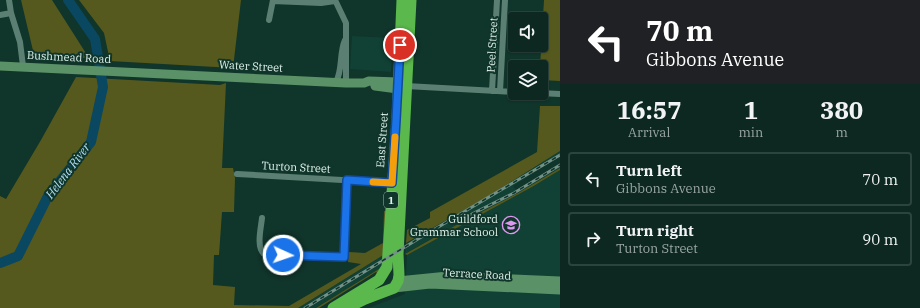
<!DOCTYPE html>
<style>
body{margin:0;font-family:"IBM Plex Serif",serif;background:#1a342d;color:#f1f3f6;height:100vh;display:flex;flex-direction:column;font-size:15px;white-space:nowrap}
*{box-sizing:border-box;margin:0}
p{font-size:13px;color:#9aa6a5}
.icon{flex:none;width:22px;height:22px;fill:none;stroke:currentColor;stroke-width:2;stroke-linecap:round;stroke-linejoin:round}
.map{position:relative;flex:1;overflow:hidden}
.details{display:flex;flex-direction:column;background:#0c2820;width:360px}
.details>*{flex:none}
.hud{background:#202124;color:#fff;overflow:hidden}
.fabs{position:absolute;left:508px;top:12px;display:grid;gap:8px}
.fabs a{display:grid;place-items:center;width:40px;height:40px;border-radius:4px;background:#0c2820;box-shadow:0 1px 3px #0004,0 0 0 1px #2c443e;font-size:20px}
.pin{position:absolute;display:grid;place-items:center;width:34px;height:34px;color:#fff;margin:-17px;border:2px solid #fff;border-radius:50%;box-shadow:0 1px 4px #0007}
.me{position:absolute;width:44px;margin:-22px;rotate:93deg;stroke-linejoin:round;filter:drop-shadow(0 0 3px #0008)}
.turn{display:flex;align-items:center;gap:14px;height:84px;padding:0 20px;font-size:18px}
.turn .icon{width:52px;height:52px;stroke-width:2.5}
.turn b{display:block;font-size:28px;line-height:34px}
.eta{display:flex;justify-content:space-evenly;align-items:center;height:68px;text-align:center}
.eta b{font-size:24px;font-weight:700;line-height:28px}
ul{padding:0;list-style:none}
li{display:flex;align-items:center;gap:12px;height:54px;margin:0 8px 6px;padding:0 12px;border:2px solid #2c443e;border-radius:4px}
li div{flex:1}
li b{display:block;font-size:15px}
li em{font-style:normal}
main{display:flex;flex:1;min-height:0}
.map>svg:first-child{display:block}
.built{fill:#104134}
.green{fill:#56591d}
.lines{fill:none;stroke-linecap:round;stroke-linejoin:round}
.river{stroke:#094860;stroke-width:10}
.street{stroke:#5b8073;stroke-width:6}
.secondary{stroke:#5b9167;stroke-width:9}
.highway{stroke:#5ab84c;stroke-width:11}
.rail-casing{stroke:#749188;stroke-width:3}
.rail{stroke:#10352a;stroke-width:1.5;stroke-dasharray:4.5;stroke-linecap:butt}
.route-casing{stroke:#114b97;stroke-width:10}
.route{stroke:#1a73e8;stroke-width:7}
.slow{stroke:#f59e0b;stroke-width:7}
.labels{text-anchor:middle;stroke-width:4;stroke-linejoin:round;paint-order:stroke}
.shield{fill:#10352a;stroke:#a0b9b0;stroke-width:1}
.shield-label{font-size:10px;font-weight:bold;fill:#def2ea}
.street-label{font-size:11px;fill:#def2ea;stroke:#10352a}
.poi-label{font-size:11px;fill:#def2ea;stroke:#10352a;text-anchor:end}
.water-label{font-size:12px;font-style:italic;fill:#aeddf5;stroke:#10352a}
</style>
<main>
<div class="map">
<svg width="560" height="308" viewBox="0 0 560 308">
<rect width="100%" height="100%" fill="#10352a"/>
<path class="built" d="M352,36L393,38L391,72L350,69Z
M560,151V156L513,186L516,190L560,164V168L518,193L431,239L405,254L406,243L487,197Z
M560,170V308H368L405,294L407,255L532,187Z
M385,254L382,267L316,308H298Z"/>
<path class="green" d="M21,0H52L89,58L35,59Z
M79,0H241L233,68L110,61L104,33Z
M544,0H560V81L541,80L540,67Z
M76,77L220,85L226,83L222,168H233L235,178L234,212H222L219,255H214L213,285L235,287L234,305L289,306L361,264L348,262L349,252L365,253L383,243L384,211H387L385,254L298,308H0V196L6,199L41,140Z
M540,106H560V151L487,197L406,243L407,230L430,218V212L537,152Z
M560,168V170L532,187L407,255L405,254L460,223L518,193Z
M382,267L378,274L376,272L319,308H316Z"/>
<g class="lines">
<path class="river" d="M0,263L18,256L48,196L91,142L103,87L95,39L68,0"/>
<path class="street" d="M9,0L11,13L20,42L23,66
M335,0L346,23V83
M273,1L321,3L335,1
M0,15L11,13
M269,20L273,0
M336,82C343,69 339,53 345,40
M406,86L515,92
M492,91L497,0
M500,91L505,0
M539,93L560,94
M237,174L395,183
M262,218C261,228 256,247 264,254L344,257L347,180"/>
<path class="secondary" d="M0,66L346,83H364L369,81L398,82L403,84
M375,86L398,89L403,87
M398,281L448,276L560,281
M394,288L430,284L560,290"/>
<path class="highway" d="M333,308L379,280L387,267L397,120L402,0
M347,308L365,299L394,288L398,281L399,275L398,254L411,0"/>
<defs>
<path id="rail" d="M464,218L514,193L560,165
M305,308L418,239L560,155"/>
</defs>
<use href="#rail" class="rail-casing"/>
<use href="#rail" class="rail"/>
</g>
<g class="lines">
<defs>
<path id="route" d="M283,255L344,257L347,180L392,183L396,120L400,45"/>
</defs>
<use href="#route" class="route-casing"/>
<use href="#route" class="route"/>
<path class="slow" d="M373,182L392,183L395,137"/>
</g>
<defs>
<symbol id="school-ring" viewBox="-11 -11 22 22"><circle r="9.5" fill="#10352a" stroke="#df98f2" stroke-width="1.5"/><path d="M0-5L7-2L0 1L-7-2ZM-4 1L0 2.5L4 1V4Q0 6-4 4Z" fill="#df98f2"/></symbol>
</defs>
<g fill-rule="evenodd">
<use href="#school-ring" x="501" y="215" width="20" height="20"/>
</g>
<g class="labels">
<rect class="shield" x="384" y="192" width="14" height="16" rx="3"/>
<g class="shield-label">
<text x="391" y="204">1</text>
</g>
<g class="street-label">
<text transform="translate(492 45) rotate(-87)" y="4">Peel Street</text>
<text transform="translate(69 57) rotate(3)" y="4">Bushmead Road</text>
<text transform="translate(251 66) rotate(3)" y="4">Water Street</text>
<text transform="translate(382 140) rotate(-86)" y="4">East Street</text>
<text transform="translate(296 167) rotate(3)" y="4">Turton Street</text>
<text transform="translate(477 274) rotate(3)" y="4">Terrace Road</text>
</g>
<g class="poi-label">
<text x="498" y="223">Guildford<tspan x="498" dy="13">Grammar School</tspan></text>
</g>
<g class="water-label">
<text transform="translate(68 171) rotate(-53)" y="4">Helena River</text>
</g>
</g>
</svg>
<div class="fabs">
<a><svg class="icon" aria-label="sound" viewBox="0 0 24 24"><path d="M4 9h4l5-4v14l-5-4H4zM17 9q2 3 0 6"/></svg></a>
<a><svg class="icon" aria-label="layers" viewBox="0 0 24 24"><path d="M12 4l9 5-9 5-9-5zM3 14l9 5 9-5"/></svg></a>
</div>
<div class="pin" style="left:400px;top:45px;background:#d93025"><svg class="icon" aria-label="arrive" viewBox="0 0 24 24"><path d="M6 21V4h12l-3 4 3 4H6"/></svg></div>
<svg class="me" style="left:283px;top:255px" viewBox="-20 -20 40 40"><circle r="17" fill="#1a73e8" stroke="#fff" stroke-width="3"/><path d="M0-11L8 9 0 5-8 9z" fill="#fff"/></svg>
</div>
<section class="details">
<div class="hud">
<div class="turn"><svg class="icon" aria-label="left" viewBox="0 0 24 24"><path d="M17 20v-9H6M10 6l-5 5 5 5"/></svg><div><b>70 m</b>Gibbons Avenue</div></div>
</div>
<div class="eta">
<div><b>16:57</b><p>Arrival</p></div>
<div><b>1</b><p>min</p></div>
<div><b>380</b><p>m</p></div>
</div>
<ul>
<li><svg class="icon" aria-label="left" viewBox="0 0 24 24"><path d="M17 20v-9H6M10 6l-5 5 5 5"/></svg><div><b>Turn left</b><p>Gibbons Avenue</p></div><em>70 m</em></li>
<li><svg class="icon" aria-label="right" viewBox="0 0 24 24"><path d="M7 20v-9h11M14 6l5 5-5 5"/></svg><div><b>Turn right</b><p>Turton Street</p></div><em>90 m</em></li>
</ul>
</section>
</main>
